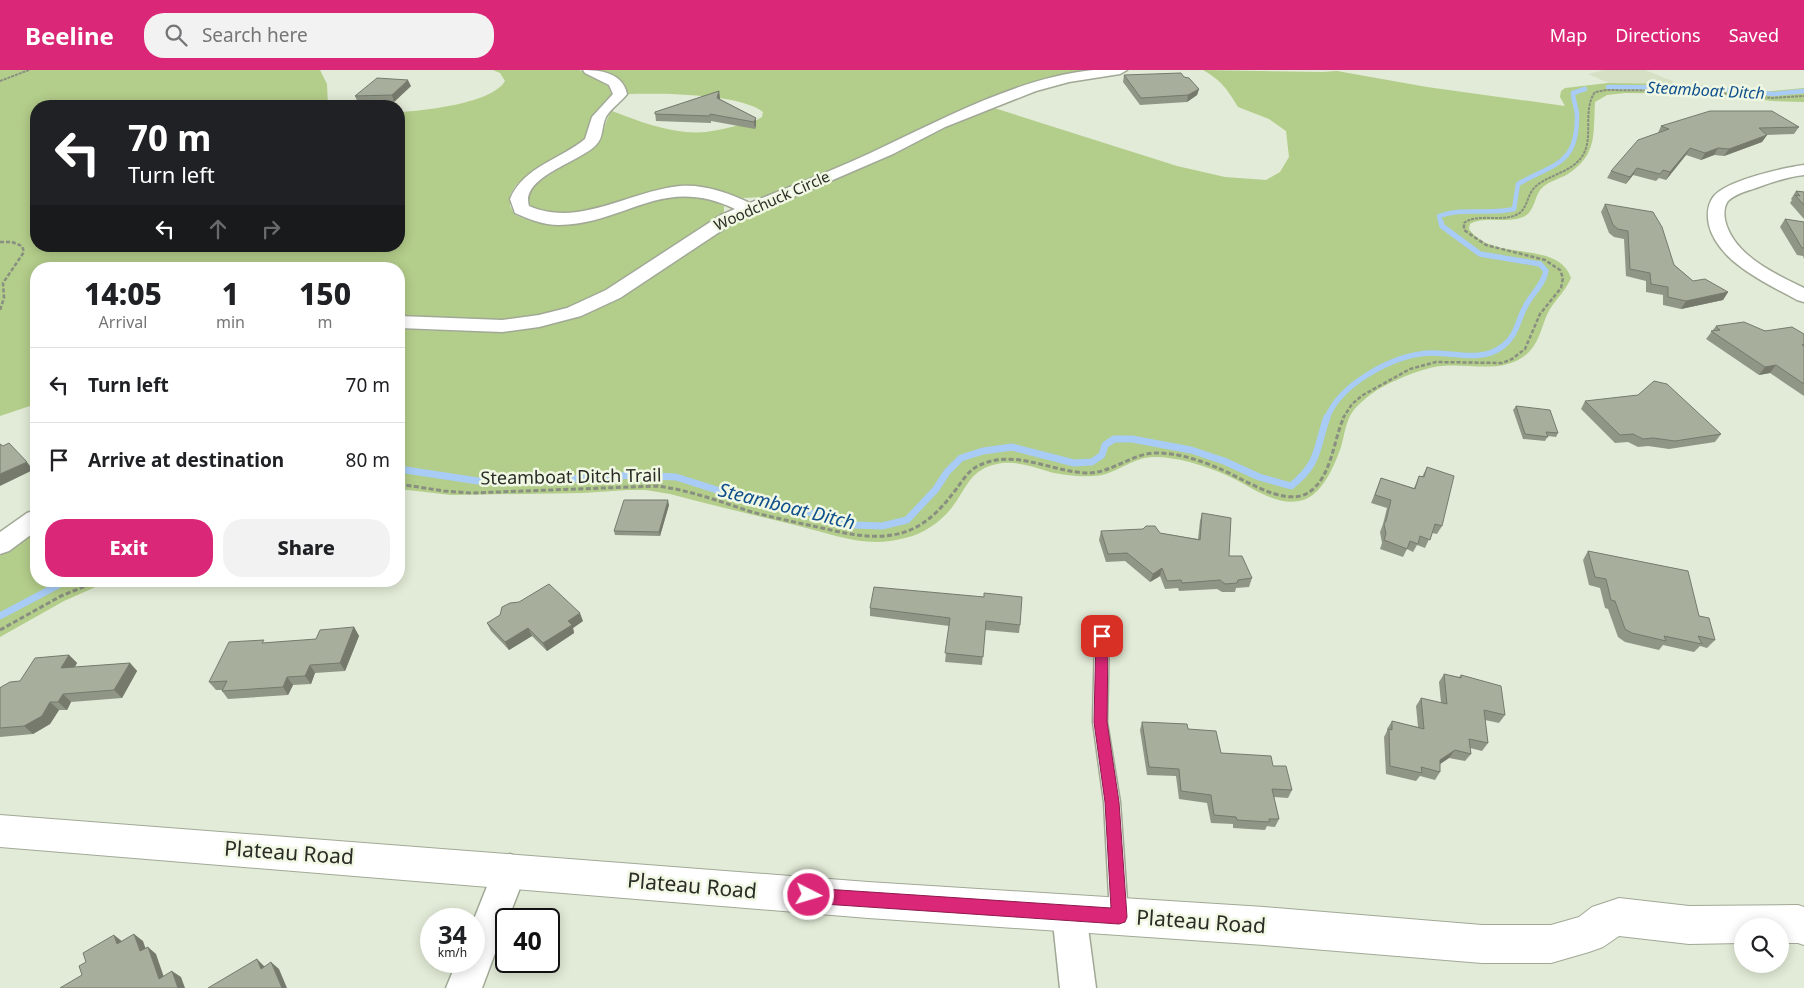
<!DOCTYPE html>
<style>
body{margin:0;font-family:"Noto Sans",sans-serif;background:#f2f2f2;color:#202124;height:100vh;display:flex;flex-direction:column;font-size:19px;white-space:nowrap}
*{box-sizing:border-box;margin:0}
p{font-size:16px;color:#757577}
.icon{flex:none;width:28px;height:28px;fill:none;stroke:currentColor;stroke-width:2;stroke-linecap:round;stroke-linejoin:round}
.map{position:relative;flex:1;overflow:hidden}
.drawer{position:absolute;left:30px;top:192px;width:375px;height:325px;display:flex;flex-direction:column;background:#fff;border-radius:20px;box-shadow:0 2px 12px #0003}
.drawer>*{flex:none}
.banner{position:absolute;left:30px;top:30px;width:375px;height:152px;border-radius:20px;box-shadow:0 2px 12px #0003;background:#202124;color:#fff;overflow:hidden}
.controls{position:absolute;left:1734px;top:848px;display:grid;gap:10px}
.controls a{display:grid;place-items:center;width:55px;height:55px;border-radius:50%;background:#fff;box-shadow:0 2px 12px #0003;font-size:25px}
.speed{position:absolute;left:420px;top:838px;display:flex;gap:10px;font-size:25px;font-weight:700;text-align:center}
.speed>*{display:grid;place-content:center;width:65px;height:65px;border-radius:50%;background:#fff;box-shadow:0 2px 12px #0003;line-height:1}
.speed small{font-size:12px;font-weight:400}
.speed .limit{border:2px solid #111;border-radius:8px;background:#fff;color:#111}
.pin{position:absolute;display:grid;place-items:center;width:42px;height:42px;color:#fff;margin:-21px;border-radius:10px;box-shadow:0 2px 8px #0006}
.me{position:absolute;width:55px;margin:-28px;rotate:95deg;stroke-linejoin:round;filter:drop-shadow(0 0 4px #0008)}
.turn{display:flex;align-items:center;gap:18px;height:105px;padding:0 15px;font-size:22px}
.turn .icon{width:65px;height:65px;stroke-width:2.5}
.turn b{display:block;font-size:35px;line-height:42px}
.lanes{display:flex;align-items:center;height:48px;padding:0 15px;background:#0003;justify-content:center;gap:25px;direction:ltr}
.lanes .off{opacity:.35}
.eta{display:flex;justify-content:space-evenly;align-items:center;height:85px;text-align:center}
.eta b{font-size:30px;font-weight:800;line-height:35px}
.primary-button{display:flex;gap:10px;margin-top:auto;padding:10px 15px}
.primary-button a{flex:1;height:58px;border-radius:20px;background:#db2777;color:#fff;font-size:20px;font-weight:800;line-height:58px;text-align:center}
.primary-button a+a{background:#f2f2f2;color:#202124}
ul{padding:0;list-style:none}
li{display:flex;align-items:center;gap:15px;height:75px;padding:0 15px;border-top:1px solid #e0e0e0}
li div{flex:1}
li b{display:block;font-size:19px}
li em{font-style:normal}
header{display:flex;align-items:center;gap:30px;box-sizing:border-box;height:70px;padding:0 25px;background:#db2777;color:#fff}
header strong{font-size:24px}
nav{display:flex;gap:28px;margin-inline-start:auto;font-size:18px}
.search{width:350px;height:45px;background:#f2f2f2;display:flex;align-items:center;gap:12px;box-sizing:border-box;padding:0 18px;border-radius:20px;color:#757577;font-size:19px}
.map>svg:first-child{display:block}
.built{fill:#d5e0c5}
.green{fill:#b3cd8a}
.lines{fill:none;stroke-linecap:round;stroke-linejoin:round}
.stream-far2{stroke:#a8ccf6;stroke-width:4.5}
.stream-far1{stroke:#a8ccf6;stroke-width:5.5}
.stream{stroke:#a8ccf6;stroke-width:7}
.service-casing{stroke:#a1a996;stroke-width:3}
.minor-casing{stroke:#a1a996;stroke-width:3}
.tertiary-casing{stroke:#a1a996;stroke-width:2}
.path-far2{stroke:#898f81;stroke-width:2;stroke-dasharray:3 1;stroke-linecap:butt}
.path-far1{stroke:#898f81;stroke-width:2.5;stroke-dasharray:4 2;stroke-linecap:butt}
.path{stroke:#898f81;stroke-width:3;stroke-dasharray:5 2.5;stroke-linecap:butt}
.service{fill:#fff;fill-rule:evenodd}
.minor{fill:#fff;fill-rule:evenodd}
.tertiary{fill:#fff;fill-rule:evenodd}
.wall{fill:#909686}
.shaded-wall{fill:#757a6d}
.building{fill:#a7af9c;stroke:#757a6d}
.route{fill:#db2777;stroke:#8e194d}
.labels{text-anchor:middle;stroke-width:5;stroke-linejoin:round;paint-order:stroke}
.far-street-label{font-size:15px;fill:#2a2d26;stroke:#f0f8e4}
.far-water-label{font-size:16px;font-style:italic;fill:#0e4f8c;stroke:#f0f8e4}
.street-label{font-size:18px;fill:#2a2d26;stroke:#f0f8e4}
.water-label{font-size:19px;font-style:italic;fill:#0e4f8c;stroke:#f0f8e4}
.near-street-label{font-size:21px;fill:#2a2d26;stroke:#f0f8e4}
</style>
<header>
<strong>Beeline</strong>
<div class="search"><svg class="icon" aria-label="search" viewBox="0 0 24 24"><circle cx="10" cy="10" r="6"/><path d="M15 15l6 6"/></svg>Search here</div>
<nav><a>Map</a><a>Directions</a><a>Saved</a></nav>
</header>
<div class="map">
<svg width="1804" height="918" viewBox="0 0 1804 918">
<rect width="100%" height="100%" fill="#e2ebd7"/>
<path class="built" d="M1604,0H1645L1673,11L1672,14L1609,13L1588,4Z"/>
<path class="green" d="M0,0H320L327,14L328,36H36V176H399V42C424,41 493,33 505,11L500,3L493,0H579L604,11L613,23L594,45L590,52L586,67L578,76L526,107L516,115L510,125V136L515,145L531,151L551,153L653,129L690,126L719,131L724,136V142C706,156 686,167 667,180C625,208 590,234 539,245C493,254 445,249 399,246V199H36V334L0,346Z
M600,0H1095L1016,18L933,52L884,77L765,127L743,128L703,118H669L580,143L556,144L541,142L529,135C527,126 530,121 536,114L594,76C606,64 603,53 612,41C641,52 674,65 706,62C722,60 739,55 755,51L762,47L763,42C740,23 658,23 627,24L625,14Z
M1203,0L1322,2L1337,1L1427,17L1565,36L1560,27L1561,21L1565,18L1608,13L1687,14L1762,22L1804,18V32L1772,31L1714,24L1625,23L1607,25L1595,32C1593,64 1598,84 1568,104C1560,109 1548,111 1541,119C1534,127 1535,142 1523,147C1506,154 1486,145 1470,154L1469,159C1492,193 1558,169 1571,208C1566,220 1557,228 1550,239C1542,252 1541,270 1529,282C1505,305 1472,293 1442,296C1424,297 1392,311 1377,320C1367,327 1355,336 1350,346C1345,356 1344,367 1341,377C1335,394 1324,421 1306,429C1278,440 1250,415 1226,405C1203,395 1178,387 1154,387C1131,387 1115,406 1093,406C1080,407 1063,405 1050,402C1027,395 1007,387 983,399C968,407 963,423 953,436C942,451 924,464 905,468C865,479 833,464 795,455C753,445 712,435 670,424L646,420H627L583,423L451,425L399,419V259C480,263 553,268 626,224C662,202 695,173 733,153C782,128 835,109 886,87C921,71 955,52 991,37L1177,96L1225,107L1266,110L1280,102L1289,87L1286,61L1269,49L1238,37C1227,19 1222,11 1203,0Z
M36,459V511H109L64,531L0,567V486Z"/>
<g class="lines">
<path class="stream-far2" d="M1608,17L1704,18L1774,24L1804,21
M1441,153L1439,146C1464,137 1489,145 1514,139L1518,114C1554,93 1577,96 1577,46C1577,38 1573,31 1573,23L1585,19"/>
<path class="stream-far1" d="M1327,348C1340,314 1393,285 1429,283C1453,282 1482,293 1503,276C1517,265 1517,252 1525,237C1531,224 1543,216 1546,201L1540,194L1480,184L1442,156L1441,152"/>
<path class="stream" d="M399,399L478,411H540L634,405L676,407L761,434L793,438L854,455L882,456L907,450L936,419L947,402L961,388L983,381L1012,377L1074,393L1092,392L1102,385L1105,375L1114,369H1132L1191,380L1224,391L1259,407L1291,416C1320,393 1316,378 1327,347
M0,546L66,511"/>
<defs>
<path id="service" d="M1102,561L1107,562L1109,566L1107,652L1120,732L1128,845L1125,851L1119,853L1113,851L1110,845L1104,732L1093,652L1095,566L1097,562Z"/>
<path id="minor" d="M583,0C601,0 623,3 627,24C621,32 611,38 606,47C601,57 604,67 596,75C580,92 520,107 529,136C579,158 629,121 680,116C703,114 729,123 750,133C794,115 840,98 883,77C946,47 1022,7 1093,0C1104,0 1116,0 1127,0L1120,4L1069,12L1036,21L945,57L893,84L733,153L620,228L581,246L539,257L502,262L399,258V246L502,250L539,245L567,238L606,220L721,145L735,139C662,104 627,154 559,155C543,155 529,149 515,143L510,129C524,96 560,90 585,69L592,47L613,24L609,15L585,3Z
M1804,95V105C1787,107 1772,112 1756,118C1747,121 1735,124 1728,131C1724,136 1724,144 1725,150C1733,185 1775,204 1804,218V232L1797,230C1775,218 1752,207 1732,190C1722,181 1712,168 1709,155C1707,145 1707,135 1714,126C1728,110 1783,98 1804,95Z
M36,440V461L9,481L0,484V462L27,443Z
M510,784L522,789L527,800L508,849H506V854L482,918H446L457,891H474V849L498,789Z
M1069,826L1081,831L1086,843L1096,918H1060L1052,843L1057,831Z"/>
<path id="tertiary" d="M0,745L868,812L1264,837L1482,855H1551L1579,847L1592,837L1619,828L1689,836L1798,835L1804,837V875L1798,873H1780V856H1742V873L1689,874L1619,866L1603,877L1589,882L1551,893H1482L1264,875L868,848L0,777Z"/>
</defs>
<use href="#service" class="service-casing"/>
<use href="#minor" class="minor-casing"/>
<use href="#tertiary" class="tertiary-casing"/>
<path class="path-far2" d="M0,11L29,0
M1464,153C1477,143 1500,152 1516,145C1528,140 1526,126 1535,117C1549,104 1572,103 1583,85C1594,66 1582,41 1595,22L1607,20L1696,21L1772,28L1804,26"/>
<path class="path-far1" d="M0,172H12L22,176L24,182L3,213L4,228L0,240
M1343,348L1352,334L1363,325L1410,299L1436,292L1502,293L1512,289L1525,279L1540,244L1561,218L1563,208L1560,200L1545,190L1486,175L1464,160V152"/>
<path class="path" d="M399,414L444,421L471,423L657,416C690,420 721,432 752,442C775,448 799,453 822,458C844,463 868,469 892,465C921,461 940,441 957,418C963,410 969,400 978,396C1013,378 1049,401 1086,403C1111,404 1131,383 1157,383C1178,383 1199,390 1218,398C1241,407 1281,436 1306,424C1332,410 1333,370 1344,347
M0,560L61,526L98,511"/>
<use href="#service" class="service"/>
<use href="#minor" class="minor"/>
<use href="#tertiary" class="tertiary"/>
</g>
<path class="wall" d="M1124,5L1199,19L1197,25L1187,32L1140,35L1123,12Z
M411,16L394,32L358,33L355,26Z
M719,21L720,29L756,48V55L755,59L711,51V53L656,51L655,42Z
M1661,56L1799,57L1794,64L1766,65H1767L1762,72L1724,86L1714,85L1701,90L1686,85L1666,110L1659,108L1656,111L1633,105L1626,114L1607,108L1611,101L1658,63Z
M1796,121L1804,122V149L1790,133L1792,130L1791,129Z
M1605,134L1693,211L1728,222L1723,230L1681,239L1663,235V225L1646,222V211L1626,206L1624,169L1614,167L1609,163L1601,142Z
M1785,149L1804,152V189L1803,186L1797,185L1780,157Z
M1716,256L1804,264V326L1770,303L1759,305L1706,269Z
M1585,331L1721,364L1715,372L1669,379L1648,376L1638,377L1628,372L1615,373L1581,339Z
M1516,336L1558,363L1556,367L1548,366L1545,371L1523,369L1513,340Z
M1427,397L1442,456L1437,464L1432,463L1425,478L1417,475L1413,482L1407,479L1403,487L1380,479L1382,473L1380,462L1383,454L1387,438L1371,433L1381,408L1414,418L1419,406L1422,407Z
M669,435L660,466L615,465L614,461Z
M1202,443L1229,486L1252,508L1249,517L1236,518L1235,522H1222L1217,519L1179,521L1178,518L1165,519L1160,506L1150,512L1125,491L1106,492L1099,470L1101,461L1160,463L1198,469L1200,451Z
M1588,481L1699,546L1715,570L1707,578L1700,576L1694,582L1663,575L1659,580L1625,572L1618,567L1608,539L1605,538L1600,518L1589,515L1583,490Z
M870,538L1020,555L1019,563L985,560L982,595L945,592L949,556L870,546Z
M583,551L573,558L574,563L547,581L532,566L509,580L491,561L487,553Z
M354,557L359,566L345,601L315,603L311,614L293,615L288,625L228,629L222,621V620H216L209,612L266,573L316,569Z
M69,585L77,593L75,597L130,593L137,601L122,628L71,632L67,640H59L50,654L33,664L0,667V618L20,611Z
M1444,604L1459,607L1461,605L1505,645L1499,653L1485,650L1488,673L1482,681L1470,678L1471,684L1465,691L1449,688L1440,694V702L1435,710L1420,706L1416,711L1386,704L1384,667L1387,661V659L1392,651L1418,657L1416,636L1421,628L1441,633L1439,612Z
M1142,652L1188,659L1221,683L1273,696L1292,720L1288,728L1274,727L1279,749L1275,757L1267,756L1265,760L1233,758V754L1211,753L1207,733L1179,729L1176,706L1147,705L1140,660Z"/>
<path class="shaded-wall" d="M408,10L411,16L394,32L392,25Z
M1199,19L1197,25L1187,32L1188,25Z
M719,21L720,28L718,35L717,28Z
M756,48V55L755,59L754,52Z
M1767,65L1762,72L1724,86L1729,79Z
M1690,78L1686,85L1666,110L1670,102Z
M1718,78L1714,85L1701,90L1705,83Z
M1637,98L1633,105L1626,114L1630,107Z
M1728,222L1723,230L1681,239L1686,231Z
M1776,295L1770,303L1759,305L1765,297Z
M27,392L33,400L0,416V404Z
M668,430L669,435L660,466L659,462Z
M1162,498L1160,506L1150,512L1153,504Z
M580,543L583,551L573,558L574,563L547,581L543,573L568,551Z
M354,557L359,566L345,601L340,593Z
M528,558L532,566L509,580L505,572Z
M69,585L77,593L69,606L61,598Z
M130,593L137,601L122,628L114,620Z
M310,595L315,603L311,614L305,606Z
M287,607L293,615L288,625L283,617Z
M63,624L71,632L67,640L58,632Z
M50,632L59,640L50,654L33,664L24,656Z
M1455,680L1449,688L1434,698L1440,690Z
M134,864L143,871L149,888L140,881Z
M114,865L123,872L117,874Z
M148,877L156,884L167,916L159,909Z
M257,889L264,896L268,906L261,899Z
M271,892L279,899L287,918H282Z
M172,901L181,907L185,918H178Z"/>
<path class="building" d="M1181,3L1184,7L1189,8L1199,19L1188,25L1141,28L1124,5Z
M377,8L408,10L392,25L355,26Z
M719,21L717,28L756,48L754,52L710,44V46L655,44V42Z
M1710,41H1772L1799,57L1759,58L1767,65L1729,79L1718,78L1705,83L1690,78L1670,102L1663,100L1660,104L1637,98L1630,107L1611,101L1638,70L1669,59L1661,56Z
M1796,121L1804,122V135L1795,125L1800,126Z
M1605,134L1653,142L1662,157L1674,195L1693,211L1705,209L1728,222L1686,231L1668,227V217L1651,214L1650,203L1630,199L1628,161L1618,159L1613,155Z
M1785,149L1804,152V178H1802Z
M1744,252L1765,261L1792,257L1804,264V274L1802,275L1804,276V314L1776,295L1765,297L1711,261L1720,260L1716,256Z
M1654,311L1667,314L1721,364L1675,371L1653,368L1643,369L1633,364L1620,365L1585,331L1638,325Z
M1516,336L1550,340L1558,363L1546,362L1548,367L1525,364Z
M9,373L27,392L0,404V374L3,376Z
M1427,397L1454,406L1442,456L1435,454L1430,470L1420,466L1418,474L1410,471L1407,479L1384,470L1386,464L1384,454L1386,451L1391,430L1375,425L1381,408L1415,419L1419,406L1424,407Z
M624,430H668L659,462L614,461Z
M1202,443L1231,448L1229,486H1242L1252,508L1238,510L1237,513L1225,514L1220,510L1182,513L1181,510L1167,511L1162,498L1153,504L1127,483L1108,484L1101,461L1143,459L1146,456H1155L1160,463L1200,470Z
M1588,481L1688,501L1699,546L1709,548L1715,570L1698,566L1702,574L1664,566L1666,571L1632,563L1625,559L1615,531L1611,530L1606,509L1595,507Z
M549,514L580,543L568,551L572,555L543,573L528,558L505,572L487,553L500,545L502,537L510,533L519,532Z
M874,517L984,527V523L1022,527L1020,555L986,551L983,587L945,583L950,548L870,538Z
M354,557L340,593L310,595L305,606L287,607L283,617L222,621L227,611L209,612L229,572L264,570L262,573L316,569L320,560Z
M69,585L61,598L130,593L114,620L63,624L58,632H50L42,646L24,656L0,658V618L1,617L10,612L20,611L35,588Z
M1444,604L1461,608V605L1501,616L1505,645L1484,640L1488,673L1469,669L1471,684L1455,680L1440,690V702L1421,697L1422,703L1390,696L1389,659L1392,660V651L1424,659L1421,628L1447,634Z
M1142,652L1187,654L1188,659L1216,661L1221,683L1271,686L1273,696H1286L1292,720L1272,719L1279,749H1269V752L1237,750L1236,747L1214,745L1211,725L1181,721L1179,699L1149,697Z
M134,864L140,881L148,877L159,909L172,901L178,918H60L82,905L79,896L86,892L83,883L114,865L117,874Z
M257,889L261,899L271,892L282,918H208Z"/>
<path class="route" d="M1102,561L1106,563L1108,566L1107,652L1119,732L1127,847L1125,852L1119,854L809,833L803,831L801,825L803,820L809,818L1111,838L1105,732L1094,652L1096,566L1097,563Z"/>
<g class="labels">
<g class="far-street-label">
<text transform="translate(772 131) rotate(-24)" y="5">Woodchuck Circle</text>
</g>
<g class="far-water-label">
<text transform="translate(1706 20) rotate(3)" y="6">Steamboat Ditch</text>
</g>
<g class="street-label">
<text transform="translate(571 407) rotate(-1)" y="6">Steamboat Ditch Trail</text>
</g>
<g class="water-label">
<text transform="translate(787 436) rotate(14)" y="7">Steamboat Ditch</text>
</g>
<g class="near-street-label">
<text transform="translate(289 783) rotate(4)" y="7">Plateau Road</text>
<text transform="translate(692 816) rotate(5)" y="7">Plateau Road</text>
<text transform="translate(1201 852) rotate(4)" y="7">Plateau Road</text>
</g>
</g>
</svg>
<div class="controls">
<a><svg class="icon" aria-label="search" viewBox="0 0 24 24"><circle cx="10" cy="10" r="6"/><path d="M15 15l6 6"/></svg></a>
</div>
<div class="speed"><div>34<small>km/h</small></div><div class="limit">40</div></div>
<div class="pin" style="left:1102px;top:566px;background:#d93025"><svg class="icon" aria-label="arrive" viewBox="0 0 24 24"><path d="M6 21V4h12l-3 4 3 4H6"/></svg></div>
<svg class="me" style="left:809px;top:825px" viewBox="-20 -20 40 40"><circle r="17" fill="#db2777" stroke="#fff" stroke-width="3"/><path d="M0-11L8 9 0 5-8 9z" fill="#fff"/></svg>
<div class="banner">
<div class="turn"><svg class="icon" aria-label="left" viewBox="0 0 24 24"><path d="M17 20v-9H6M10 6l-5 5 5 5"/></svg><div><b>70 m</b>Turn left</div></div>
<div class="lanes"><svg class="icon" aria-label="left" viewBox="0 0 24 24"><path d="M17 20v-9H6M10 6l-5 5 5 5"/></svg><svg class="icon off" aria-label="ahead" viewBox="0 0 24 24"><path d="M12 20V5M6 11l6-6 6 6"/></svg><svg class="icon off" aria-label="right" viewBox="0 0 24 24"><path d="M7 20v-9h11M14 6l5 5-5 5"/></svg></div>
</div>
<section class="drawer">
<div class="eta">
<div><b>14:05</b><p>Arrival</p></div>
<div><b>1</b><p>min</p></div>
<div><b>150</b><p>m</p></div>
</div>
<ul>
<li><svg class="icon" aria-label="left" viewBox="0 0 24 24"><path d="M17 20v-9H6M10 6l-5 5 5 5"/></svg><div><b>Turn left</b></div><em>70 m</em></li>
<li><svg class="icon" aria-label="arrive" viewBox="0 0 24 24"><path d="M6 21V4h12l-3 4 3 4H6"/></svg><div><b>Arrive at destination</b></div><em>80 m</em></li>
</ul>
<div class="primary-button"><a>Exit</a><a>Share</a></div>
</section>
</div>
